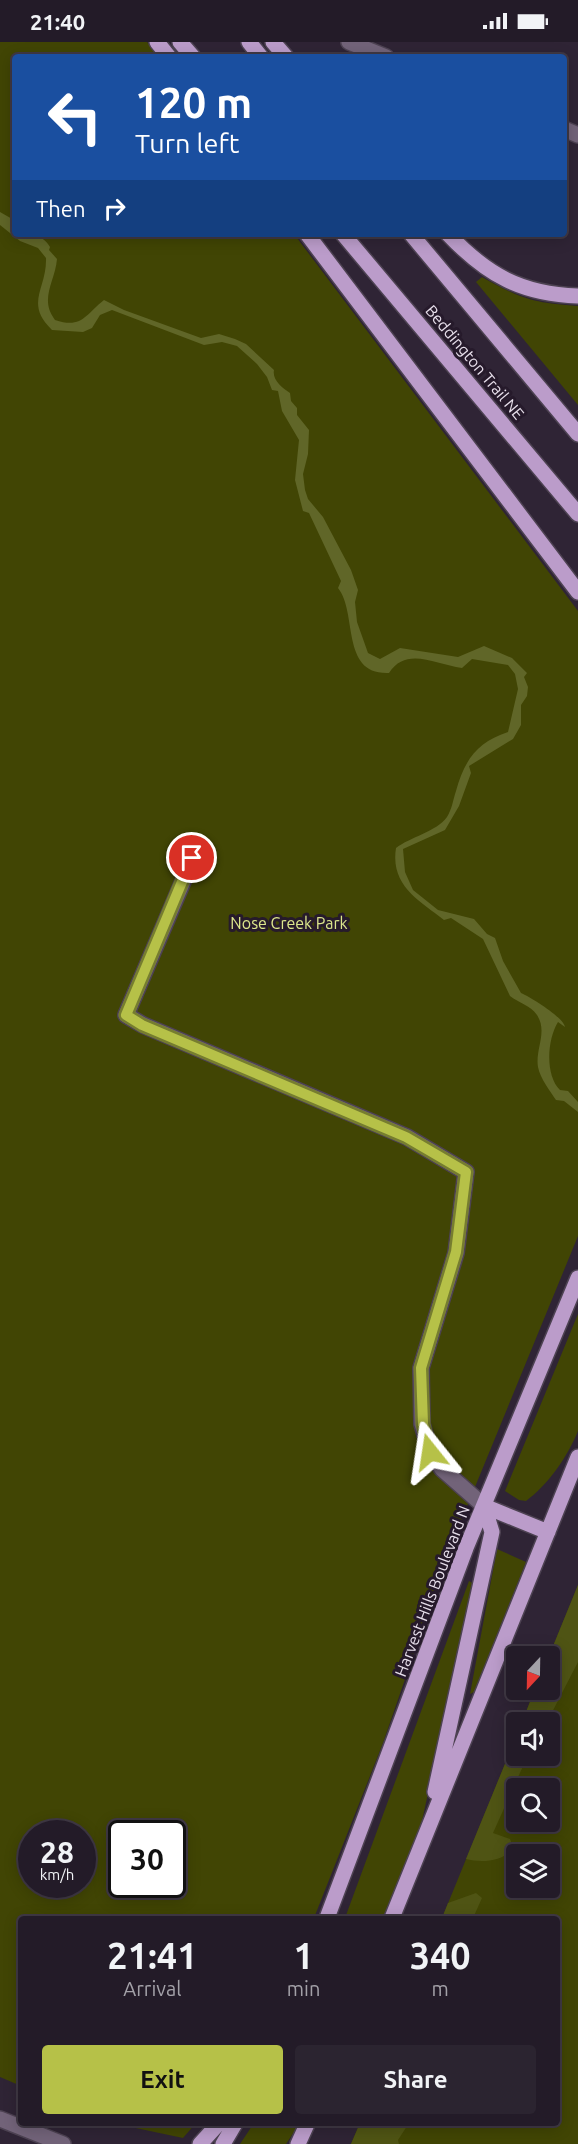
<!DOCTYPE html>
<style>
body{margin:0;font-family:Ubuntu,sans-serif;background:#2b2430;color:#f1f3f6;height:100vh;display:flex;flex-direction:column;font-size:22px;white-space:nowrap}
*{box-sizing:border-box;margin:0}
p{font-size:20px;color:#a3a1a8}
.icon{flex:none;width:33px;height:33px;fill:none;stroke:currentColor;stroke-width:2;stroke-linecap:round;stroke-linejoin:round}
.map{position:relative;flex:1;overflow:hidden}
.sheet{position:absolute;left:18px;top:1874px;width:542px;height:210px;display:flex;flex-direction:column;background:#231b28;border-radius:6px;box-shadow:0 3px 15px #0003,0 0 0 2px #403945}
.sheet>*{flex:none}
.guide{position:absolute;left:12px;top:12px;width:555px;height:183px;border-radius:6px;box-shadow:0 3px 15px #0003,0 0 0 2px #403945;background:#1a4fa0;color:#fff;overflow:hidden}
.needle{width:39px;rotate:202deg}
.fabs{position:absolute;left:506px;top:1604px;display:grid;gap:12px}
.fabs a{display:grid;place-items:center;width:54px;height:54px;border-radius:6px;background:#231b28;box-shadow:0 3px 15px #0003,0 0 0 2px #403945;font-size:30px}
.speed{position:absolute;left:18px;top:1778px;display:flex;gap:12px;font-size:30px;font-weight:700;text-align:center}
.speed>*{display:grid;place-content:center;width:78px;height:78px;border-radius:50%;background:#231b28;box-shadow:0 3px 15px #0003,0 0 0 2px #403945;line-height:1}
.speed small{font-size:15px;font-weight:400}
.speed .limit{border:3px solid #111;border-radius:9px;background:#fff;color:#111}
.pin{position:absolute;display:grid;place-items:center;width:51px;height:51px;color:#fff;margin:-26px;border:3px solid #fff;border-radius:50%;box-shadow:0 2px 6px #0007}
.me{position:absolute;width:66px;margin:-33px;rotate:345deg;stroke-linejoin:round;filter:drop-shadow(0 0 4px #0008)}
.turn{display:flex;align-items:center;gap:21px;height:126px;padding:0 24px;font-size:27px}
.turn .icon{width:78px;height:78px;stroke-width:2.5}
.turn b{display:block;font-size:42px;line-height:51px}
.then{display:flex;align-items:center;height:57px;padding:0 24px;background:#0003;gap:12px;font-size:22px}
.eta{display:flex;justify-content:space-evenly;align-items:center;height:102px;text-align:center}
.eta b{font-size:36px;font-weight:700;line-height:42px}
.cta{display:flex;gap:12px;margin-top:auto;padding:12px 24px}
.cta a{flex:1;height:69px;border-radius:6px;background:#b6c148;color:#111;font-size:24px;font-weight:700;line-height:69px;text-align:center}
.cta a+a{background:#2b2430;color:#f1f3f6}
.status{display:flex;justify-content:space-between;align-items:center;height:42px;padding:0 30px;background:#231b28;direction:ltr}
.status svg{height:16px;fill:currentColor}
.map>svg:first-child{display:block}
.green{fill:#414504;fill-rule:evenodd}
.forest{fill:#4f5414}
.water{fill:#606628}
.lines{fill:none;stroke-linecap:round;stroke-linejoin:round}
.minor-casing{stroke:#4d4252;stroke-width:18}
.major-casing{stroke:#4d4252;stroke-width:18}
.minor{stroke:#726379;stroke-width:15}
.major{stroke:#bb9cca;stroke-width:15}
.route-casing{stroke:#767d2f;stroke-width:15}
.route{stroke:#b6c148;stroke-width:10}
.labels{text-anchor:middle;stroke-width:6;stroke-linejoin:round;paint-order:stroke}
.street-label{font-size:16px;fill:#e8e0ec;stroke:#261a2b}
.park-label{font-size:16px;fill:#dde78c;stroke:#261a2b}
</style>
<div class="status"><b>21:40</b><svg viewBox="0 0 49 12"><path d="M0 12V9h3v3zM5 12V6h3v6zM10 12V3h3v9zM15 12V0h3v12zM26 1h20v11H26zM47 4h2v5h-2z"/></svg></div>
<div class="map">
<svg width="578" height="2102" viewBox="0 0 578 2102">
<rect width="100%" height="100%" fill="#2f2435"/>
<path class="green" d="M0,0H147L159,15H15V192H294L578,569V1194L452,1501L383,1701L314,1876H21V2044L0,2035ZM32,1791H82V1842H32ZM122,1791H172V1842H122Z
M482,235C521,257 533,261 578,264V363L476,240Z
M578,1272V1389C568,1414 548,1443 526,1459L519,1458L505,1449Z
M497,1507L526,1520L474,1650L470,1652Z
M469,1539L474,1542L420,1788L383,1876H345Z
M578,1543V2102H351L360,2081L556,2080V1876H442L516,1695V1713H549V1680H522L535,1647H549V1614ZM516,1746H549V1779H516ZM516,1812H549V1845H516Z
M112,2081H196L183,2096Z
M254,2081H300L286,2102H240Z"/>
<path class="forest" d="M578,1543V1620L547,1680H522L535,1647H549V1614Z
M516,1695V1713H528L493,1791L510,1797L513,1805C505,1820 481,1821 466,1817Z
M476,1851L482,1856L473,1876H442L448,1861Z
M360,2081V2080L409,2081L398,2098L399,2102H351Z"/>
<path class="water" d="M0,170L14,178L15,192C29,192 43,192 50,205L49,208L57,217C55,240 39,257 55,278C82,287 85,273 104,258L124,268L201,296L219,292L235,297L246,302L274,328C272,338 282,346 290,351L291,359L297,366V373L309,388L308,412L303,432L305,448L308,457L323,475L351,528L358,548L355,560L357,580L368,611L380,617L400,606L458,615L484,604L512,616L527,631L524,635L528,645L527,654L521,663V683L513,697L469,724L471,731L459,764L445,788L403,807L405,830L413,848L438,868L474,877L487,892L495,896L503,919L521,951C532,956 564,976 565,985L558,980C547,998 545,1033 560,1048L568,1049L578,1060V1070L564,1059L556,1058C550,1049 540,1036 538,1025C535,1007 548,990 537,973C530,963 519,961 510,954L483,897L451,876L444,878C420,859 390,844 396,806C410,795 436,790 447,775C452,767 453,758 456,749C464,719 477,700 508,690L518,647L515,632L508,623L472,617L462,626C435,622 406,604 389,631C340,633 358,571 338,546L341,539L309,471L303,469L295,438L299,398L282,369L278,349L272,348L267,335L257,322L237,304L222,300L204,303L112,268L100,273L92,286L83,290L52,288C24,261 47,247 46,216L38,206L20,199L0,183Z"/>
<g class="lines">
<defs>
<path id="minor" d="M349,0L386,15
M564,87L578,93
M193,816L126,973L143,983L407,1095L466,1130L456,1211L421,1326L422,1382L430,1410L442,1427L484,1464
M0,2077L63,2102"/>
<path id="major" d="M157,0L169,15
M180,0L193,15
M249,0L261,15
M273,0L286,15
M307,192L578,550
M343,192L578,472
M411,192L578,392
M448,192C487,233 521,252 578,254
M484,1464L548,1490
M435,1750L492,1490L484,1464
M327,1876L466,1506L578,1236
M392,1876L578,1415
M200,2102L220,2080
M223,2102L236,2080
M298,2102L308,2080"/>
</defs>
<use href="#minor" class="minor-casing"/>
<use href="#major" class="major-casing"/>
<use href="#minor" class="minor"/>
<use href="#major" class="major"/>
</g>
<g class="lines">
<defs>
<path id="route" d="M192,816L126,973L142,983L406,1095L466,1130L456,1210L421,1326L423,1382L430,1410"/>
</defs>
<use href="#route" class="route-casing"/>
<use href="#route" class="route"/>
</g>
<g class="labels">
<g class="street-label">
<text transform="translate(475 320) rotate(50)" y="6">Beddington Trail NE</text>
<text transform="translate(432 1549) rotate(-69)" y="6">Harvest Hills Boulevard N</text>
</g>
<g class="park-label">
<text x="289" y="887">Nose Creek Park</text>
</g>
</g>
</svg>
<div class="fabs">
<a><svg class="needle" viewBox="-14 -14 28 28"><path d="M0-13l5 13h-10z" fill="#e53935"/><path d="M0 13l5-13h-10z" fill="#a3a1a8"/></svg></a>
<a><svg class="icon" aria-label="sound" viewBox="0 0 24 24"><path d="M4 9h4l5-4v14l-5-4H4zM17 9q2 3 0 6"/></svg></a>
<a><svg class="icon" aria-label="search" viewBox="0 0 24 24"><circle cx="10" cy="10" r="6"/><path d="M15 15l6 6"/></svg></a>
<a><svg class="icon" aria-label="layers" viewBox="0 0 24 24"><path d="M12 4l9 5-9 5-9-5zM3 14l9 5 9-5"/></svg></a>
</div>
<div class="speed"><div>28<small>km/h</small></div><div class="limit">30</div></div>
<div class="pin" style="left:192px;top:816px;background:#d93025"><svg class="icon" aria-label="arrive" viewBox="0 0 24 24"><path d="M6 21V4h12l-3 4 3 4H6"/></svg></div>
<svg class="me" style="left:430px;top:1410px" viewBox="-20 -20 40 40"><path d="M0-17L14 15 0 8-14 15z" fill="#b6c148" stroke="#fff" stroke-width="4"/></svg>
<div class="guide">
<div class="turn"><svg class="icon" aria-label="left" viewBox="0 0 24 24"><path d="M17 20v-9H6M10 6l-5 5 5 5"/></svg><div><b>120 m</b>Turn left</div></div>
<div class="then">Then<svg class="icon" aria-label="right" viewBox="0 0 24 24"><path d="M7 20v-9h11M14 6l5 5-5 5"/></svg></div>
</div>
<section class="sheet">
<div class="eta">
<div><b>21:41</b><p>Arrival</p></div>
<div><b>1</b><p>min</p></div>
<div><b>340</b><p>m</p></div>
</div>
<div class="cta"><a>Exit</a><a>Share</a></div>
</section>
</div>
